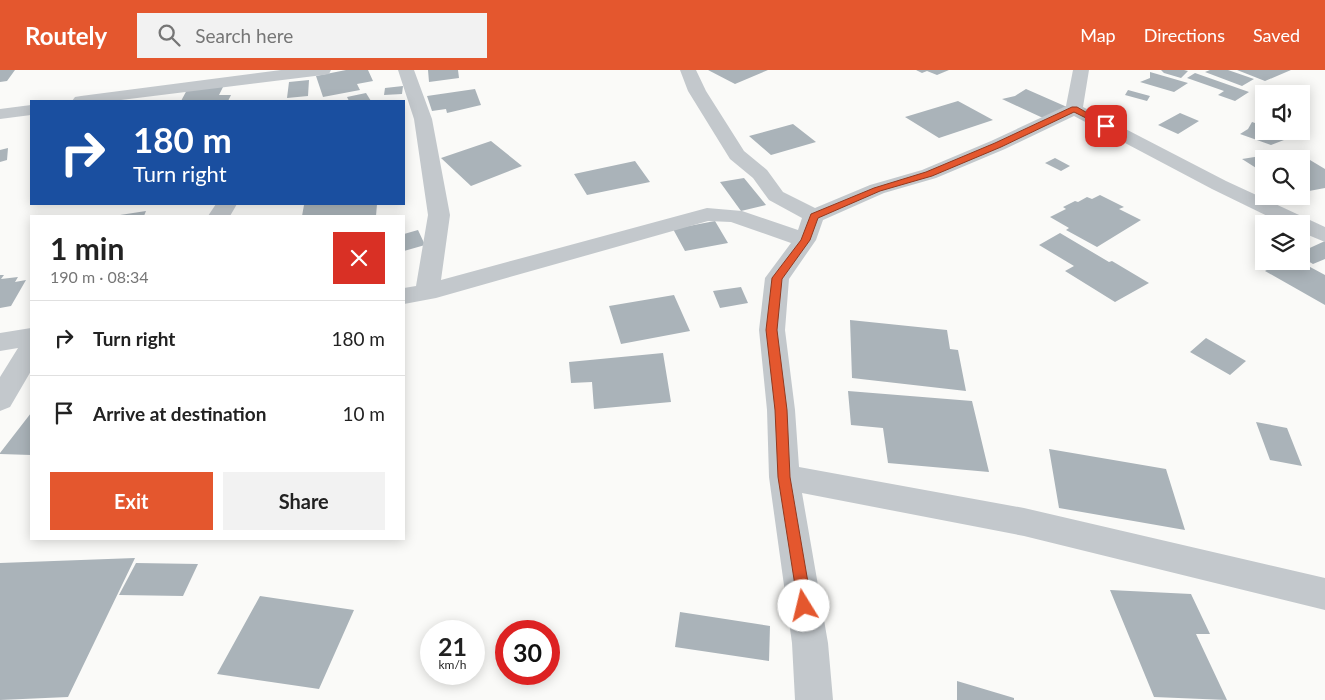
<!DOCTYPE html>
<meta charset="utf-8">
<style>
body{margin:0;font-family:Lato,sans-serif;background:#f2f2f2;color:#222;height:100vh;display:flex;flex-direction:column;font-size:19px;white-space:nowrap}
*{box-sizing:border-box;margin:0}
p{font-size:16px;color:#767676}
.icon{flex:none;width:28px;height:28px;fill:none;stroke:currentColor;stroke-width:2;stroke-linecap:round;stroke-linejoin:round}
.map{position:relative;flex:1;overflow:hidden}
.details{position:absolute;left:30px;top:145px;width:375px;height:325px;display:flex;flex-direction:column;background:#fff;border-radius:0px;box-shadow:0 2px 12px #0003}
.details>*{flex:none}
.guide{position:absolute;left:30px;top:30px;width:375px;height:105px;border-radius:0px;box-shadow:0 2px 12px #0003;background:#1a4fa0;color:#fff;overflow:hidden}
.fabs{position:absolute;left:1255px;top:15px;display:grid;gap:10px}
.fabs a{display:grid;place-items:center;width:55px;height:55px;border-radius:0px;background:#fff;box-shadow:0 2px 12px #0003;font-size:25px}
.speed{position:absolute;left:420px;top:550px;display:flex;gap:10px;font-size:25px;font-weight:700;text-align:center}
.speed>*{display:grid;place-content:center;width:65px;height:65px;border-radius:50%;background:#fff;box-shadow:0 2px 12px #0003;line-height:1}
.speed small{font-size:12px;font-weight:400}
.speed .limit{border:8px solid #d22;background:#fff;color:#111}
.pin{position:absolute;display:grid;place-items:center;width:42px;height:42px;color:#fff;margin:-21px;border-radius:10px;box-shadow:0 2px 8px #0006}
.me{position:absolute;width:55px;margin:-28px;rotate:351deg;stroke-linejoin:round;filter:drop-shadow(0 0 4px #0008)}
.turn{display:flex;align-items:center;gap:18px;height:105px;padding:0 20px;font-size:22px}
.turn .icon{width:65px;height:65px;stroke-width:2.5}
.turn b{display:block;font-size:35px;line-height:42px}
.round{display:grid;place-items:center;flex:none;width:52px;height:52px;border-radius:0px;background:#f2f2f2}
.summary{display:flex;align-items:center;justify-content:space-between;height:85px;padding:0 20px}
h1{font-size:30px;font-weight:700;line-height:38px}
.button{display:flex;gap:10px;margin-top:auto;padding:10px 20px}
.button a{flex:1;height:58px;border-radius:0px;background:#e4572e;color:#fff;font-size:20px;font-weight:700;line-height:58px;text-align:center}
.button a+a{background:#f2f2f2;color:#222}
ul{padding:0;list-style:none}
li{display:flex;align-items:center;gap:15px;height:75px;padding:0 20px;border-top:1px solid #e0e0e0}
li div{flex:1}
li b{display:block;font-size:19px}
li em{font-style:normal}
header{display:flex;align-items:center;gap:30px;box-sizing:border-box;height:70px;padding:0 25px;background:#e4572e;color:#fff}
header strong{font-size:24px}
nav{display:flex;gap:28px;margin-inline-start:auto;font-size:18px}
.search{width:350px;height:45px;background:#f2f2f2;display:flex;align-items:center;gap:12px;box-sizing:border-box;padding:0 18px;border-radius:0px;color:#767676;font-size:19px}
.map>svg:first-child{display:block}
.building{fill:#aab3b9}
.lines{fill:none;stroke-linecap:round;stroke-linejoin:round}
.minor{fill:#c3c8cc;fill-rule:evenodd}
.route{fill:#e4572e;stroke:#94391e}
</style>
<header>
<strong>Routely</strong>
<div class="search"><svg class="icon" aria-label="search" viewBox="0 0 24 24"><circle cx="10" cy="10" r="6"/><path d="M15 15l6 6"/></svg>Search here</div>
<nav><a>Map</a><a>Directions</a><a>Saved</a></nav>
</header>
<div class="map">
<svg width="1325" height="630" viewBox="0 0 1325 630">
<rect width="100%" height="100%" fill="#fafaf8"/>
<path class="building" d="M0,0H15L7,11L0,12Z
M346,0H368L373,11L357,14L360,20L323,27L316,6Z
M428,0H458L459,8L429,12Z
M708,0H768L735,14Z
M916,0H949L937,5L927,1L922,3Z
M1161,0H1184L1188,1L1181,8L1164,3Z
M1210,0H1228L1254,9L1242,16L1205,2Z
M1237,0H1291L1265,11Z
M1150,2L1188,13L1174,22L1140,12L1150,8Z
M1195,3L1249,22L1235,31L1218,25L1224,21L1187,8Z
M309,10L308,26L287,28L289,12Z
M224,15L219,25H231L228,31H181L188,18Z
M403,16L402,24L384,25L385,18Z
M475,19L481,35L447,43L446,39L432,41L427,26Z
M1026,19L1067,37L1043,48L1002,29L1015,26Z
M1128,20L1150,26L1147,31L1125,25Z
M366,23L371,31H349L347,27Z
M958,31L993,50L939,68L905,47Z
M1180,43L1199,51L1178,64L1158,55Z
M1252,52L1264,56V61H1284L1289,63L1284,70L1271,75L1240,64L1248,59Z
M793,54L816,72L771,85L749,66Z
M491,71L522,96L471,116L441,88Z
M8,78L7,90L0,92V80Z
M1280,83L1284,86L1300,84L1325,99V118L1309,121L1301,115V89H1264V103L1242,89Z
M1055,88L1070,96L1061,101L1045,93Z
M635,91L650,112L587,125L574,104Z
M744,108L766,135L741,141L720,112Z
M1100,125L1124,137L1119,139L1141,150L1097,177L1066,160L1069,158L1050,147L1066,139L1063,137L1075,131L1078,132L1087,127L1092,129Z
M314,134H377L376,146H302L304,135Z
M146,141L144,146H120V145Z
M715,151L728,173L685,181L673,159Z
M418,160L425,175L404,181V164Z
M1060,163L1109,192L1112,191L1149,213L1115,232L1065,201L1074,196L1039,175Z
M1325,171V189L1313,194L1301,187V182Z
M1283,191H1299L1325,205V235L1265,201Z
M0,205H4L1,209L18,207L15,212L26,210L11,236L0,238Z
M741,217L748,233L720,238L713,221Z
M674,225L690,261L621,274L609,236Z
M850,250L947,260L950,279L958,280L966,321L852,308Z
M1206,268L1246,291L1230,305L1190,282Z
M663,283L671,332L594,339L592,312L571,313L569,292Z
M848,321L972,331L989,402L888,393L883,358L851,355Z
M31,343V385L0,384V383Z
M1256,352L1287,358L1302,396L1270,390Z
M1049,379L1166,399L1185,460L1059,438Z
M135,488L68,627L0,630V493Z
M136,493L198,494L183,526L119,525Z
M1110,520L1191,524L1210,564H1196L1227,630L1154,627Z
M260,526L354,540L319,619L217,604Z
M680,542L770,556L769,591L675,577Z
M957,611L1014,628V630H957Z"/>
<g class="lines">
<path class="minor" d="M281,0H331L329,4L323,5L113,31H72L75,27L81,26Z
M398,0H414L432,49L450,145L441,210L707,138L742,141L798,160L802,148L769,130L753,108L730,89L688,21L680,0H696L706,21L744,81L767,100L783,122L815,138L870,115L922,100L991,71L1066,36L1073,0H1089L1083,37L1226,111L1325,157V172L1301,162V154H1284L1212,119L1074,46L1005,79L936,108L884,123L823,150L816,170L789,209L785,260L795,340L799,397L1024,438L1325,508V540L1024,466L802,423L828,573L833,630H795L792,573L769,407L767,340L759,260L765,208L791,173L731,152L708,151L436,228L404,234V218L416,216L428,145L414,49Z
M31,35V45L0,49V39Z
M216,134H237L230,146H208Z
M31,258V301L10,337L0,341V307L18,278L0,281V263Z"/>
</g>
<path class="route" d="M1072,37H1077L1110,56L1104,57L1074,42L1001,77L932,106L880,121L818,148L810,170L782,209L777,260L787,340L790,407L812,536L810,541L804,543L799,541L778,407L775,340L766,260L772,208L801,170L811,144L874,118L926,102L995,73Z"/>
</svg>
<div class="fabs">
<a><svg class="icon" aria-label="sound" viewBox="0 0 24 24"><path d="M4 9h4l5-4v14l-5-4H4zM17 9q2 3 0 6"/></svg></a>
<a><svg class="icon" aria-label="search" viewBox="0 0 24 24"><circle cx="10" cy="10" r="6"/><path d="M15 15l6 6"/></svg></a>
<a><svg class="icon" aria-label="layers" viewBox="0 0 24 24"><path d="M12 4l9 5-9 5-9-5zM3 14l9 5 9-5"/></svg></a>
</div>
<div class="speed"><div>21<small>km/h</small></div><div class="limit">30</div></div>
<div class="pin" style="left:1106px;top:56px;background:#d93025"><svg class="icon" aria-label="arrive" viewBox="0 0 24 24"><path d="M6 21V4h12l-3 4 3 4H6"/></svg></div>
<svg class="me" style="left:804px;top:536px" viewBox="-20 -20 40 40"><circle r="19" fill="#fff"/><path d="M0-13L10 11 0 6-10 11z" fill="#e4572e"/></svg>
<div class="guide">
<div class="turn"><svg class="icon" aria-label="right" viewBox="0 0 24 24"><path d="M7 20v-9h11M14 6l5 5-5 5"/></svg><div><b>180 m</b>Turn right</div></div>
</div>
<section class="details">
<div class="summary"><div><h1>1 min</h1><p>190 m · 08:34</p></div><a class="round" style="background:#d93025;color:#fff"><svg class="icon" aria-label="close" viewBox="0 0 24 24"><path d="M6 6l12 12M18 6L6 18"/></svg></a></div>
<ul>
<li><svg class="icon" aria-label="right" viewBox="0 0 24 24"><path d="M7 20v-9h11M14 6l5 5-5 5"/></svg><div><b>Turn right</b></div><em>180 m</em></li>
<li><svg class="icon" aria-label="arrive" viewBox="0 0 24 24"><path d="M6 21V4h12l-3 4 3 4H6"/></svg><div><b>Arrive at destination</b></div><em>10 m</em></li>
</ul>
<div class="button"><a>Exit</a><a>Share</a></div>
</section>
</div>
